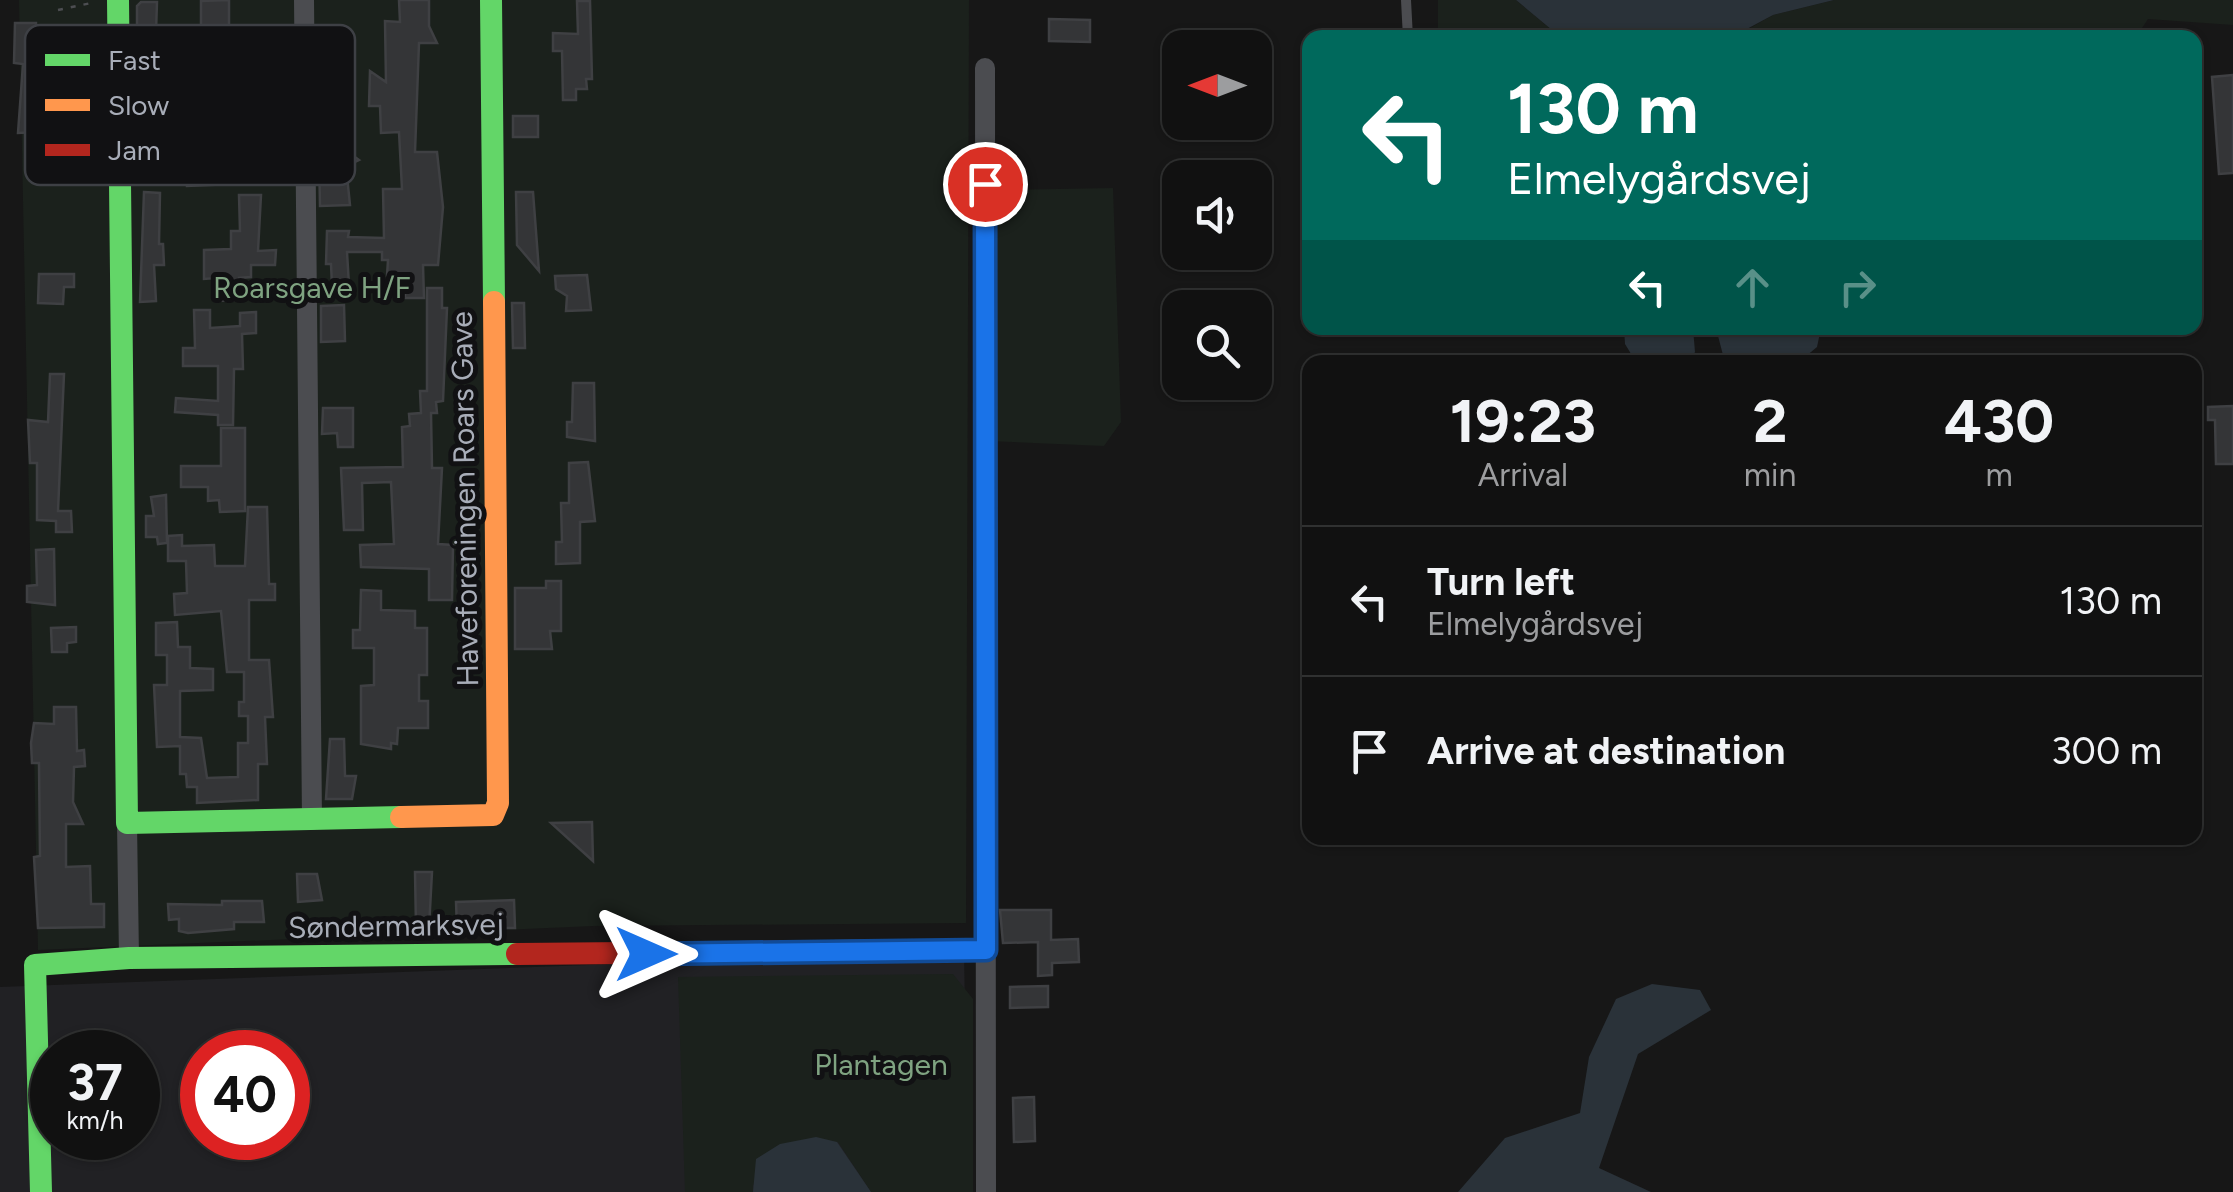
<!DOCTYPE html>
<meta charset="utf-8">
<style>
body{margin:0;font-family:Figtree,sans-serif;background:#1a1a1a;color:#f1f3f6;height:100vh;display:flex;flex-direction:column;font-size:38px;white-space:nowrap}
*{box-sizing:border-box;margin:0}
p{font-size:32px;color:#9c9d9f}
.icon{flex:none;width:55px;height:55px;fill:none;stroke:currentColor;stroke-width:2;stroke-linecap:round;stroke-linejoin:round}
.map{position:relative;flex:1;overflow:hidden}
.details{position:absolute;left:1302px;top:355px;width:900px;height:490px;display:flex;flex-direction:column;background:#111;border-radius:20px;box-shadow:0 2px 8px #0004,0 0 0 2px #303131}
.details>*{flex:none}
.guide{position:absolute;left:1302px;top:30px;width:900px;height:305px;border-radius:20px;box-shadow:0 2px 8px #0004,0 0 0 2px #303131;background:#00695c;color:#fff;overflow:hidden}
.needle{width:65px;rotate:270deg}
.fabs{position:absolute;left:1162px;top:30px;display:grid;gap:20px}
.fabs a{display:grid;place-items:center;width:110px;height:110px;border-radius:20px;background:#111;box-shadow:0 2px 8px #0004,0 0 0 2px #303131;font-size:50px}
.speed{position:absolute;left:30px;top:1030px;display:flex;gap:20px;font-size:50px;font-weight:700;text-align:center}
.speed>*{display:grid;place-content:center;width:130px;height:130px;border-radius:50%;background:#111;box-shadow:0 2px 8px #0004,0 0 0 2px #303131;line-height:1}
.speed small{font-size:25px;font-weight:400}
.speed .limit{border:15px solid #d22;background:#fff;color:#111}
.pin{position:absolute;display:grid;place-items:center;width:85px;height:85px;color:#fff;margin:-42px;border:5px solid #fff;border-radius:50%;box-shadow:0 2px 10px #0007}
.me{position:absolute;width:110px;margin:-55px;rotate:90deg;stroke-linejoin:round;filter:drop-shadow(0 0 8px #0008)}
.turn{display:flex;align-items:center;gap:35px;height:210px;padding:0 40px;font-size:45px}
.turn .icon{width:130px;height:130px;stroke-width:2.5}
.turn b{display:block;font-size:70px;line-height:85px}
.lanes{display:flex;align-items:center;height:95px;padding:0 40px;background:#0003;justify-content:center;gap:50px;direction:ltr}
.lanes .off{opacity:.35}
.eta{display:flex;justify-content:space-evenly;align-items:center;height:170px;text-align:center}
.eta b{font-size:60px;font-weight:700;line-height:70px}
ul{padding:0;list-style:none}
li{display:flex;align-items:center;gap:30px;height:150px;padding:0 40px;border-top:2px solid #303131}
li div{flex:1}
li b{display:block;font-size:38px}
li em{font-style:normal}
.map>svg:first-child{display:block}
.built{fill:#212124;fill-rule:evenodd}
.green{fill:#1b211c}
.water{fill:#2a3239}
.building{fill:#343537;stroke:#3f4043;stroke-width:2.5}
.lines{fill:none;stroke-linecap:round;stroke-linejoin:round}
.path{stroke:#4d4e52;stroke-width:2.5;stroke-dasharray:5 8;stroke-linecap:butt}
.lane{stroke:#4b4c50;stroke-width:10}
.street{stroke:#4b4c50;stroke-width:20}
.fast{stroke:#63d668;stroke-width:22}
.slow{stroke:#ff974d;stroke-width:22}
.jam{stroke:#b3261e;stroke-width:22}
.route-casing{stroke:#114b97;stroke-width:25}
.route{stroke:#1a73e8;stroke-width:18}
.labels{text-anchor:middle;stroke-width:10;stroke-linejoin:round;paint-order:stroke}
.park-label{font-size:30px;fill:#7fa381;stroke:#111113}
.street-label{font-size:30px;fill:#a8adb8;stroke:#111113}
.key{fill:#111113;stroke:#3e4045;stroke-width:2.5}
.key-label{font-size:28px;fill:#a8adb8}
</style>
<div class="map">
<svg width="2233" height="1192" viewBox="0 0 2233 1192">
<rect width="100%" height="100%" fill="#171717"/>
<path class="built" d="M964,951L968,1192H0V987ZM52,1052H138V1138H52ZM202,1052H288V1138H202Z"/>
<path class="green" d="M19,0H969L966,923L593,926L38,950Z
M1438,0H1516L1558,35L1569,37H1438Z
M1834,0H2233V25L2148,19L2136,37L1732,38L1773,15Z
M1113,188L1121,422L1104,446L990,441L994,190Z
M953,974L973,999V1192H871L838,1142L753,1185V1192H685L678,977Z"/>
<path class="water" d="M1516,0H1834L1773,15L1732,37L1569,38L1558,35Z
M1624,328H1693L1695,352L1690,362H1636L1625,344Z
M1716,328H1821L1817,347L1799,362H1729L1724,359Z
M1652,984L1700,990L1711,1010L1638,1054L1599,1168L1651,1192H1458L1505,1138L1580,1113L1589,1057L1616,999Z
M816,1137L837,1142L871,1192H753L756,1159L780,1144Z"/>
<path class="building" d="M229,0V40H238L240,82H252L253,138H227V123H199V152L234,153L233,184L187,186V171H172V165H167L168,129H161L157,75L196,76L194,43H201V1Z
M399,0H429V26L437,43H419L415,152H437L443,207L438,265H423L424,298H405V277L387,276L388,260H382V252H347L349,285L332,286L331,264H326L327,231H349L348,237L384,238L383,189H402L399,132L381,133L380,106H369L370,71L386,82L385,21L400,22Z
M577,1H590L592,79H586L587,89H576V100H563L562,51H553V33L578,34Z
M141,2H157L155,62H137V6Z
M1049,19L1090,20V42L1049,41Z
M15,23H36L39,80H56V97H49L50,128H70L71,149L60,150V171L40,172V132L18,133L23,64L14,63Z
M2233,75V173L2219,174L2212,77Z
M513,116H538V137H513Z
M326,136L359,160L346,166L350,205L320,206L319,153H326Z
M144,192L160,193L159,244H163L164,265H154L156,301L140,302Z
M516,192H533L539,271L517,245Z
M239,195H261L258,251L276,250L275,265H251V277L239,278V300L216,301V278L204,279V250L231,249V231H240Z
M39,274H74V287H64L63,304L38,303Z
M587,275L591,310L566,311L567,296L556,289L555,276Z
M427,288H442V308H447L443,401L436,402L437,413H431L432,468H442L438,544L453,545L452,600H429V569L361,567L360,545L394,544L391,482L362,483L363,530H344L341,468L403,467L402,427L410,426L409,414L421,413L420,391H427Z
M512,303H524L525,348H513Z
M344,305L345,341L321,342V306Z
M194,310H210V328L240,326V313L256,312V333L242,334L243,369H234L233,425H218V415L175,412L176,398L218,401V366H183V348H195Z
M50,374H64L58,511H71L72,532H56V521L37,520V463H30L28,420L48,422Z
M573,383H594L595,441L567,437V422H572Z
M2233,406V464H2216L2215,420H2208V407Z
M323,408H353V447H338L337,433L322,434Z
M221,428H245V511L220,512L219,500L208,501V487H181V466H221Z
M588,462L595,521L580,522V563L556,564V542H562L561,503H569V463Z
M166,495L167,543L158,544L157,537H146V516H154L151,497Z
M248,507H267L269,584H275V600H249V660H269L273,717H265L267,764H258V800L197,803V787H187L186,774H180V746L157,747L154,685H167V655H156V623L177,622L178,647H190V668L213,669V690L180,691V737L201,738L207,778L238,777V743H248V716H239V702H244V672H227L221,611L175,615L174,594L187,593L186,561H168V536L182,535V546L214,545L215,566H245Z
M54,549L55,605L27,602V586L37,585L36,550Z
M546,581H561V631H550L552,649H515V588H546Z
M361,590L381,591V610L415,611V628H427V675H419V701H428V728H398L397,744L391,743V749L361,744V686L374,685V648H353V630H360Z
M76,627V642L67,643V652H52L51,628Z
M54,707H76L77,751L84,750L85,766L74,767L73,802L83,824H66V867L90,866L91,904H104V927L38,928L34,857L40,856L39,763H32L31,743L34,723L54,724Z
M330,739H344L345,776H356L352,799H326Z
M592,822L593,861L551,823Z
M415,872H432L429,928L416,927Z
M297,874H317L322,900L298,902Z
M514,900L515,928H457L456,902Z
M222,901H262L264,922H234V929L188,933L179,931V919L169,920L168,904L222,905Z
M1000,910H1051V940L1078,939L1079,962L1052,963V975L1038,976V942L1003,943Z
M1048,986V1007L1010,1008V987Z
M1034,1097L1035,1141L1014,1142L1013,1098Z"/>
<g class="lines">
<path class="path" d="M58,10L96,2"/>
<path class="lane" d="M1406,0L1408,38"/>
<path class="street" d="M304,0L312,820
M985,68L986,1192
M127,823L129,958"/>
<path class="fast" d="M118,0L127,823L401,817
M491,0L494,302
M41,1192L35,965L129,958L517,954"/>
<path class="slow" d="M401,817L493,815L498,803L494,302
M831,951L986,950"/>
<path class="jam" d="M517,954L831,951"/>
</g>
<g class="lines">
<defs>
<path id="route" d="M646,954L986,950L985,184"/>
</defs>
<use href="#route" class="route-casing"/>
<use href="#route" class="route"/>
</g>
<g class="labels">
<g class="park-label">
<text x="312" y="298">Roarsgave H/F</text>
<text x="881" y="1075">Plantagen</text>
</g>
<g class="street-label">
<text transform="translate(465 499) rotate(-91)" y="10">Haveforeningen Roars Gave</text>
<text transform="translate(396 926) rotate(-1)" y="10">Søndermarksvej</text>
</g>
</g>
<rect x="25" y="25" width="330" height="160" rx="15" class="key"/>
<rect x="45" y="54" width="45" height="12" fill="#63d668"/>
<rect x="45" y="99" width="45" height="12" fill="#ff974d"/>
<rect x="45" y="144" width="45" height="12" fill="#b3261e"/>
<g class="key-label">
<text x="108" y="70">Fast</text>
<text x="108" y="115">Slow</text>
<text x="108" y="160">Jam</text>
</g>
</svg>
<div class="fabs">
<a><svg class="needle" viewBox="-14 -14 28 28"><path d="M0-13l5 13h-10z" fill="#e53935"/><path d="M0 13l5-13h-10z" fill="#9c9d9f"/></svg></a>
<a><svg class="icon" aria-label="sound" viewBox="0 0 24 24"><path d="M4 9h4l5-4v14l-5-4H4zM17 9q2 3 0 6"/></svg></a>
<a><svg class="icon" aria-label="search" viewBox="0 0 24 24"><circle cx="10" cy="10" r="6"/><path d="M15 15l6 6"/></svg></a>
</div>
<div class="speed"><div>37<small>km/h</small></div><div class="limit">40</div></div>
<div class="pin" style="left:985px;top:184px;background:#d93025"><svg class="icon" aria-label="arrive" viewBox="0 0 24 24"><path d="M6 21V4h12l-3 4 3 4H6"/></svg></div>
<svg class="me" style="left:646px;top:954px" viewBox="-20 -20 40 40"><path d="M0-17L14 15 0 8-14 15z" fill="#1a73e8" stroke="#fff" stroke-width="4"/></svg>
<div class="guide">
<div class="turn"><svg class="icon" aria-label="left" viewBox="0 0 24 24"><path d="M17 20v-9H6M10 6l-5 5 5 5"/></svg><div><b>130 m</b>Elmelygårdsvej</div></div>
<div class="lanes"><svg class="icon" aria-label="left" viewBox="0 0 24 24"><path d="M17 20v-9H6M10 6l-5 5 5 5"/></svg><svg class="icon off" aria-label="ahead" viewBox="0 0 24 24"><path d="M12 20V5M6 11l6-6 6 6"/></svg><svg class="icon off" aria-label="right" viewBox="0 0 24 24"><path d="M7 20v-9h11M14 6l5 5-5 5"/></svg></div>
</div>
<section class="details">
<div class="eta">
<div><b>19:23</b><p>Arrival</p></div>
<div><b>2</b><p>min</p></div>
<div><b>430</b><p>m</p></div>
</div>
<ul>
<li><svg class="icon" aria-label="left" viewBox="0 0 24 24"><path d="M17 20v-9H6M10 6l-5 5 5 5"/></svg><div><b>Turn left</b><p>Elmelygårdsvej</p></div><em>130 m</em></li>
<li><svg class="icon" aria-label="arrive" viewBox="0 0 24 24"><path d="M6 21V4h12l-3 4 3 4H6"/></svg><div><b>Arrive at destination</b></div><em>300 m</em></li>
</ul>
</section>
</div>
